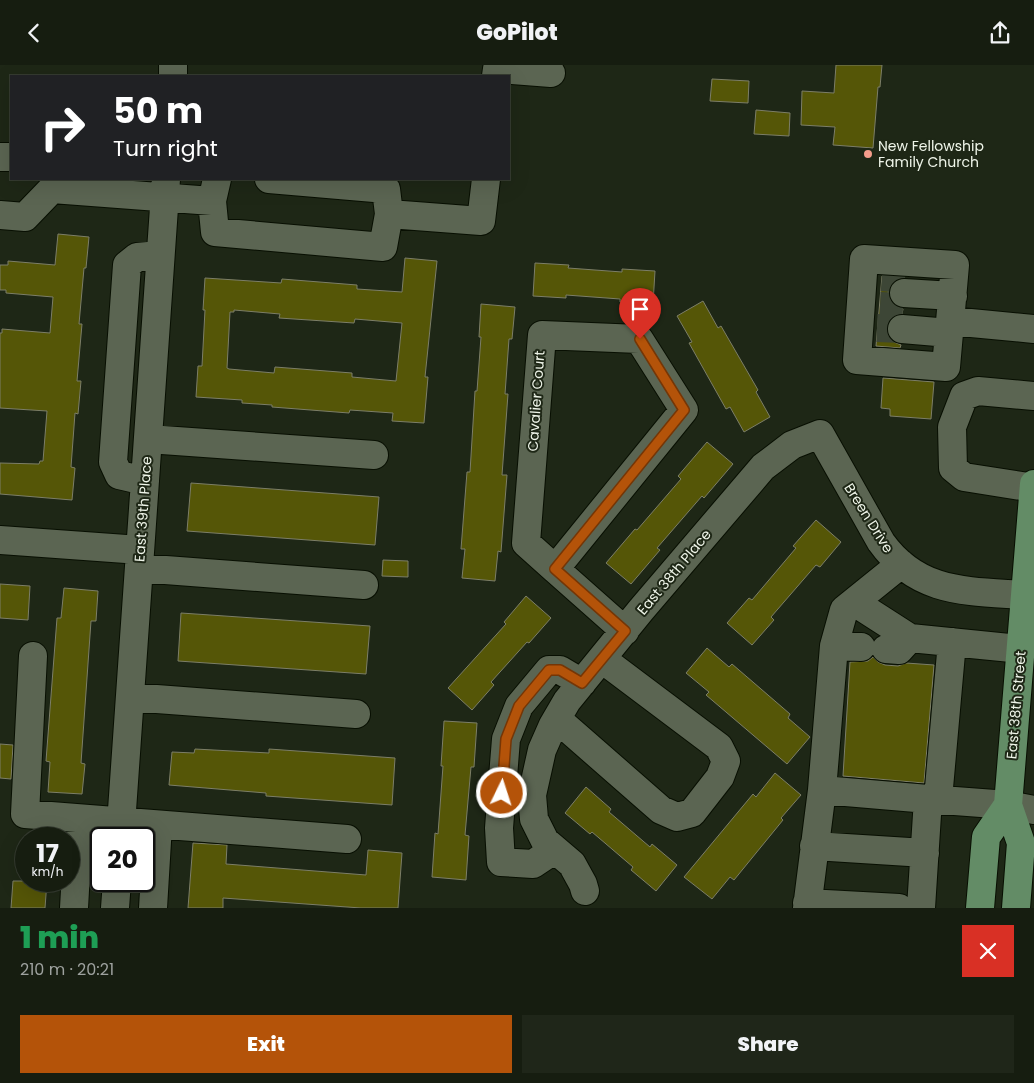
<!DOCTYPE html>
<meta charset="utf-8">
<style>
body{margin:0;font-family:Poppins,sans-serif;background:#1f2619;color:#f1f3f6;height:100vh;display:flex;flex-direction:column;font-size:19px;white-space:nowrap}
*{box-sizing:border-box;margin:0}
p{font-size:16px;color:#9ea29f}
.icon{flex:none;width:28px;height:28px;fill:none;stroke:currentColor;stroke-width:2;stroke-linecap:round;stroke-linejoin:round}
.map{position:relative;height:843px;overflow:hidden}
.sheet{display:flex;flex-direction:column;background:#161d10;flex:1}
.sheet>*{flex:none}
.top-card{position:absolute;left:10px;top:10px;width:500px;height:105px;border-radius:0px;box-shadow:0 5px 20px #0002,0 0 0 1px #353b30;background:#202124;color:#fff;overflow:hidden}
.speed{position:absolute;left:15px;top:762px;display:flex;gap:10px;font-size:25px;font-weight:700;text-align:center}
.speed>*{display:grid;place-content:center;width:65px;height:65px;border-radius:50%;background:#161d10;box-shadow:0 5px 20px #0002,0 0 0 1px #353b30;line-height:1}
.speed small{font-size:12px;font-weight:400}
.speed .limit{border:2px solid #111;border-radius:8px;background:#fff;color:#111}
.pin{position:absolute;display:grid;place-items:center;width:42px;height:42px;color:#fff;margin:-51px -21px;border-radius:50% 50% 50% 0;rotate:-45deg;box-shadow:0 0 5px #0007}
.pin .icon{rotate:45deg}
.me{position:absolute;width:55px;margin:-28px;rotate:4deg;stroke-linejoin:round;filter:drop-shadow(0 0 4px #0008)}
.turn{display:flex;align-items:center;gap:18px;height:105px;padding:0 20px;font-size:22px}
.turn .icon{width:65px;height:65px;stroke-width:2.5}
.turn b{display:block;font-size:35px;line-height:42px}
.round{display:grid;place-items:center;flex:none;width:52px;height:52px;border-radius:0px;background:#1f2619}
.summary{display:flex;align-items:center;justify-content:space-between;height:85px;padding:0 20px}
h1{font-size:30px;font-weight:800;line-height:38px;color:#1e9e55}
.primary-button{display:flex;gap:10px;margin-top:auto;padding:10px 20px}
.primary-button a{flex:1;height:58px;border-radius:0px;background:#b45309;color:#fff;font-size:20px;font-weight:800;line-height:58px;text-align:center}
.primary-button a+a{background:#1f2619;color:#f1f3f6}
header{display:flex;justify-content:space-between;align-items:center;height:65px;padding:0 20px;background:#161d10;font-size:22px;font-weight:800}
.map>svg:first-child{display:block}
.building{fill:#555607;stroke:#7c7e68;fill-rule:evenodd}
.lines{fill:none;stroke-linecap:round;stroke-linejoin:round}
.minor-tunnel{stroke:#3d4636;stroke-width:28;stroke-dasharray:28 14;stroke-linecap:butt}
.minor-casing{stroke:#080f02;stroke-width:30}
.major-casing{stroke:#080f02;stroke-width:30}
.minor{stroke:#5b6552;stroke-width:28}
.major{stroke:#638c66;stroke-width:28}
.route-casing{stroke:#753606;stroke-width:12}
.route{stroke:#b45309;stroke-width:9}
.poi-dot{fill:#f49d8b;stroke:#1e2716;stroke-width:2}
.labels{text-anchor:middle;stroke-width:4;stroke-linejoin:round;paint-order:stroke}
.poi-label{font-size:14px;fill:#eff5e9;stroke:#1e2716;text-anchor:start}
.street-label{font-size:14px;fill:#eff5e9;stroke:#1e2716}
</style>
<header><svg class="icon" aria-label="back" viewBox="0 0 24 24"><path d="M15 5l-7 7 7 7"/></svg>GoPilot<svg class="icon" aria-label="share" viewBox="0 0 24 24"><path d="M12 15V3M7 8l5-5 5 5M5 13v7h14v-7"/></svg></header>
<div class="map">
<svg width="1034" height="843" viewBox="0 0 1034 843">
<rect width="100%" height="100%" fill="#1e2716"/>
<path class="building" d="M836,0H882L880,22H878L873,83L833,80L835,62L801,60L802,26L834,28Z
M712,14L749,16L748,38L710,36Z
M756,45L790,48L789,71L754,69Z
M58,169L89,172L86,203H84L79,259H82L77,316H81L78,349L75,348L71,402L75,403L72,435L0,429V398L39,399L40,396H43L47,346L0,343V268H2V264L50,268L53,232L6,228V225H0V200H8V196L55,200Z
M405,193L437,196L425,312H428L424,358L392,356L393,348L350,345L349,348L272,342V340L242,338V335L196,332L198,301H202L205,245H203L205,213L281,218L282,214L357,220V224L402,227ZM234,245L280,249L279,253L354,258L355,254L402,258L396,316L352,312V308L275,302L274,308L229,304L227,303L230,247H234Z
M535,198L569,200L568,203L622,207V204L655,206L653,239L620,237V234L566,230V233L533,231Z
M882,211L905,212L897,214L891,219L888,227L890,235L895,241L903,244L902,249L895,250L890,255L886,263L888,271L894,277L901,280L900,283L876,281Z
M703,236L718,263L721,261L758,325L756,327L770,352L744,367L730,342L726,344L689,278L692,277L677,251Z
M481,239L515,242L512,274H509L505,329H508L502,410H507L501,487L498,486L495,516L462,513L465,484H461L467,407H470L475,326H477L481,272H479Z
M883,313L934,317L931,354L890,351V344L881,343Z
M707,377L733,399L704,433L702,431L657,483L660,485L631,519L606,498L635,464L637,465L681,414L678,411Z
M191,418L379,432L375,480L187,466Z
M816,455L841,477L820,502L816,500L771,552L774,555L752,580L727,558L749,533L752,535L796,483L793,481Z
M383,495L408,496V512L382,511Z
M0,519L30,521L28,555L0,553Z
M64,523L98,526L96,556H91L81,698L85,699L82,729L48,727L50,697L46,696L57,553H61Z
M526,531L551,553L529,578L527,577L491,617L494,620L472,645L448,623L506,559L504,557Z
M181,548L370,561L366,609L178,596Z
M707,583L729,602L732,599L790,649L788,653L810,672L787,699L706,630L709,627L686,608Z
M873,592L878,597L885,600L898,601L906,598L934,600L924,718L843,711L850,597L868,596Z
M444,656L477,658L474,702H471L465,770L469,771L466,815L432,812L435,768L438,769L443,701H441Z
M0,679L13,680L11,714L0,713Z
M195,684L269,688V684L395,693L392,740L266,731V728L169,720L172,687L194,688Z
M775,708L801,730L781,753L783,755L734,815L730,812L712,834L684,812L753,729L756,732Z
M586,722L611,744L609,747L650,782L652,779L677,800L656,826L631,805L633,802L592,767L590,769L565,748Z
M193,778L227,780L226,799L366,810L368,785L402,788L398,843H361L223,833V843H188Z
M13,816H47L45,843H11Z"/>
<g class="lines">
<path class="minor-tunnel" d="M882,212L905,214
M880,241L903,242
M877,263L902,264"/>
<defs>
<path id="minor" d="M173,11V0
M496,11L497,4L551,8
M0,92H11
M269,114L386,124L389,149L481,156L486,114
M52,124L212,136L217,114
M212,136L215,167L383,182L389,149
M0,150L25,152L52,124
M864,194L955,200L946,302L857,295Z
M904,228L953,231
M950,256L1034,264
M902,264L949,268
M542,270L639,274L684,345L555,504L526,478Z
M148,374L374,390
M145,416L119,410L113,397L127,200L137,192L160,190
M1034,423L964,412L953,403L952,362L964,331L978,326L1034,331
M0,475L140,485
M139,503L364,520
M555,504L625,566
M854,537L910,573L1020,584
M834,581L861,582
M886,584L899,585L910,573
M33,591L25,749L347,774
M130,632L356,649
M557,654L661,745L677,752L692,748L720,712L726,696L719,682L602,594
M822,725L928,734
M938,734L952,577
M120,774L166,114
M814,781L925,788
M554,785L533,799L501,797L499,763L506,674L519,641L549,605H560L582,618
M585,826L583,819L572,799L545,776L534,754L532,730L542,685L553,660L567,636L641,545L763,402L792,380L820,369L881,477C918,529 967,526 1025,530
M807,838L899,843
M74,843L79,754
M115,843L117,816
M153,843L158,760
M807,843L822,725L834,581L844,545L901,499
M921,843L928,734L1008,740L1034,745"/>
<path id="major" d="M980,843L986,772L1008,740
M1016,843L1021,778L1008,740L1034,419"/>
</defs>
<use href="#minor" class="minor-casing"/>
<use href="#major" class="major-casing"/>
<use href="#minor" class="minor"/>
<use href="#major" class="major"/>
</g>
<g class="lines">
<defs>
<path id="route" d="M502,728L506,674L519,641L549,605H560L582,618L625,566L555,504L684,345L640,274"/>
</defs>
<use href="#route" class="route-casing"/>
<use href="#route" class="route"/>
</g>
<circle class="poi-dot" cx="868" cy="89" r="5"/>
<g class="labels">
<g class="poi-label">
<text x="878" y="86">New Fellowship<tspan x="878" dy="16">Family Church</tspan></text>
</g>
<g class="street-label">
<text transform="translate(536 336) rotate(-86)" y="5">Cavalier Court</text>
<text transform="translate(143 444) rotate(-86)" y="5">East 39th Place</text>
<text transform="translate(869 453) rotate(58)" y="5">Breen Drive</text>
<text transform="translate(674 507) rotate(-50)" y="5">East 38th Place</text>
<text transform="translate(1016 640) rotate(-85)" y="5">East 38th Street</text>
</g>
</g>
</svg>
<div class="speed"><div>17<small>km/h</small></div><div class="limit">20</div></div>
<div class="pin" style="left:640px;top:274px;background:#d93025"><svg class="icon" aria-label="arrive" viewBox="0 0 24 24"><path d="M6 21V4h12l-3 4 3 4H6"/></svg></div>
<svg class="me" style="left:502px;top:728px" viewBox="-20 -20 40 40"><circle r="17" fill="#b45309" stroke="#fff" stroke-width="3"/><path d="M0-11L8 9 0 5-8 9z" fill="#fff"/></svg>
<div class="top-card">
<div class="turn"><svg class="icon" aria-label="right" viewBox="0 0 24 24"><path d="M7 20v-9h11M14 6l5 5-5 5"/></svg><div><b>50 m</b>Turn right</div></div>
</div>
</div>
<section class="sheet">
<div class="summary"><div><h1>1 min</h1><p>210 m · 20:21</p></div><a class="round" style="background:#d93025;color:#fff"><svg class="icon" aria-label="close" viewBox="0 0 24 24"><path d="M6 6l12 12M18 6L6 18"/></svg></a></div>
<div class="primary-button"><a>Exit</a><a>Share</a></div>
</section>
